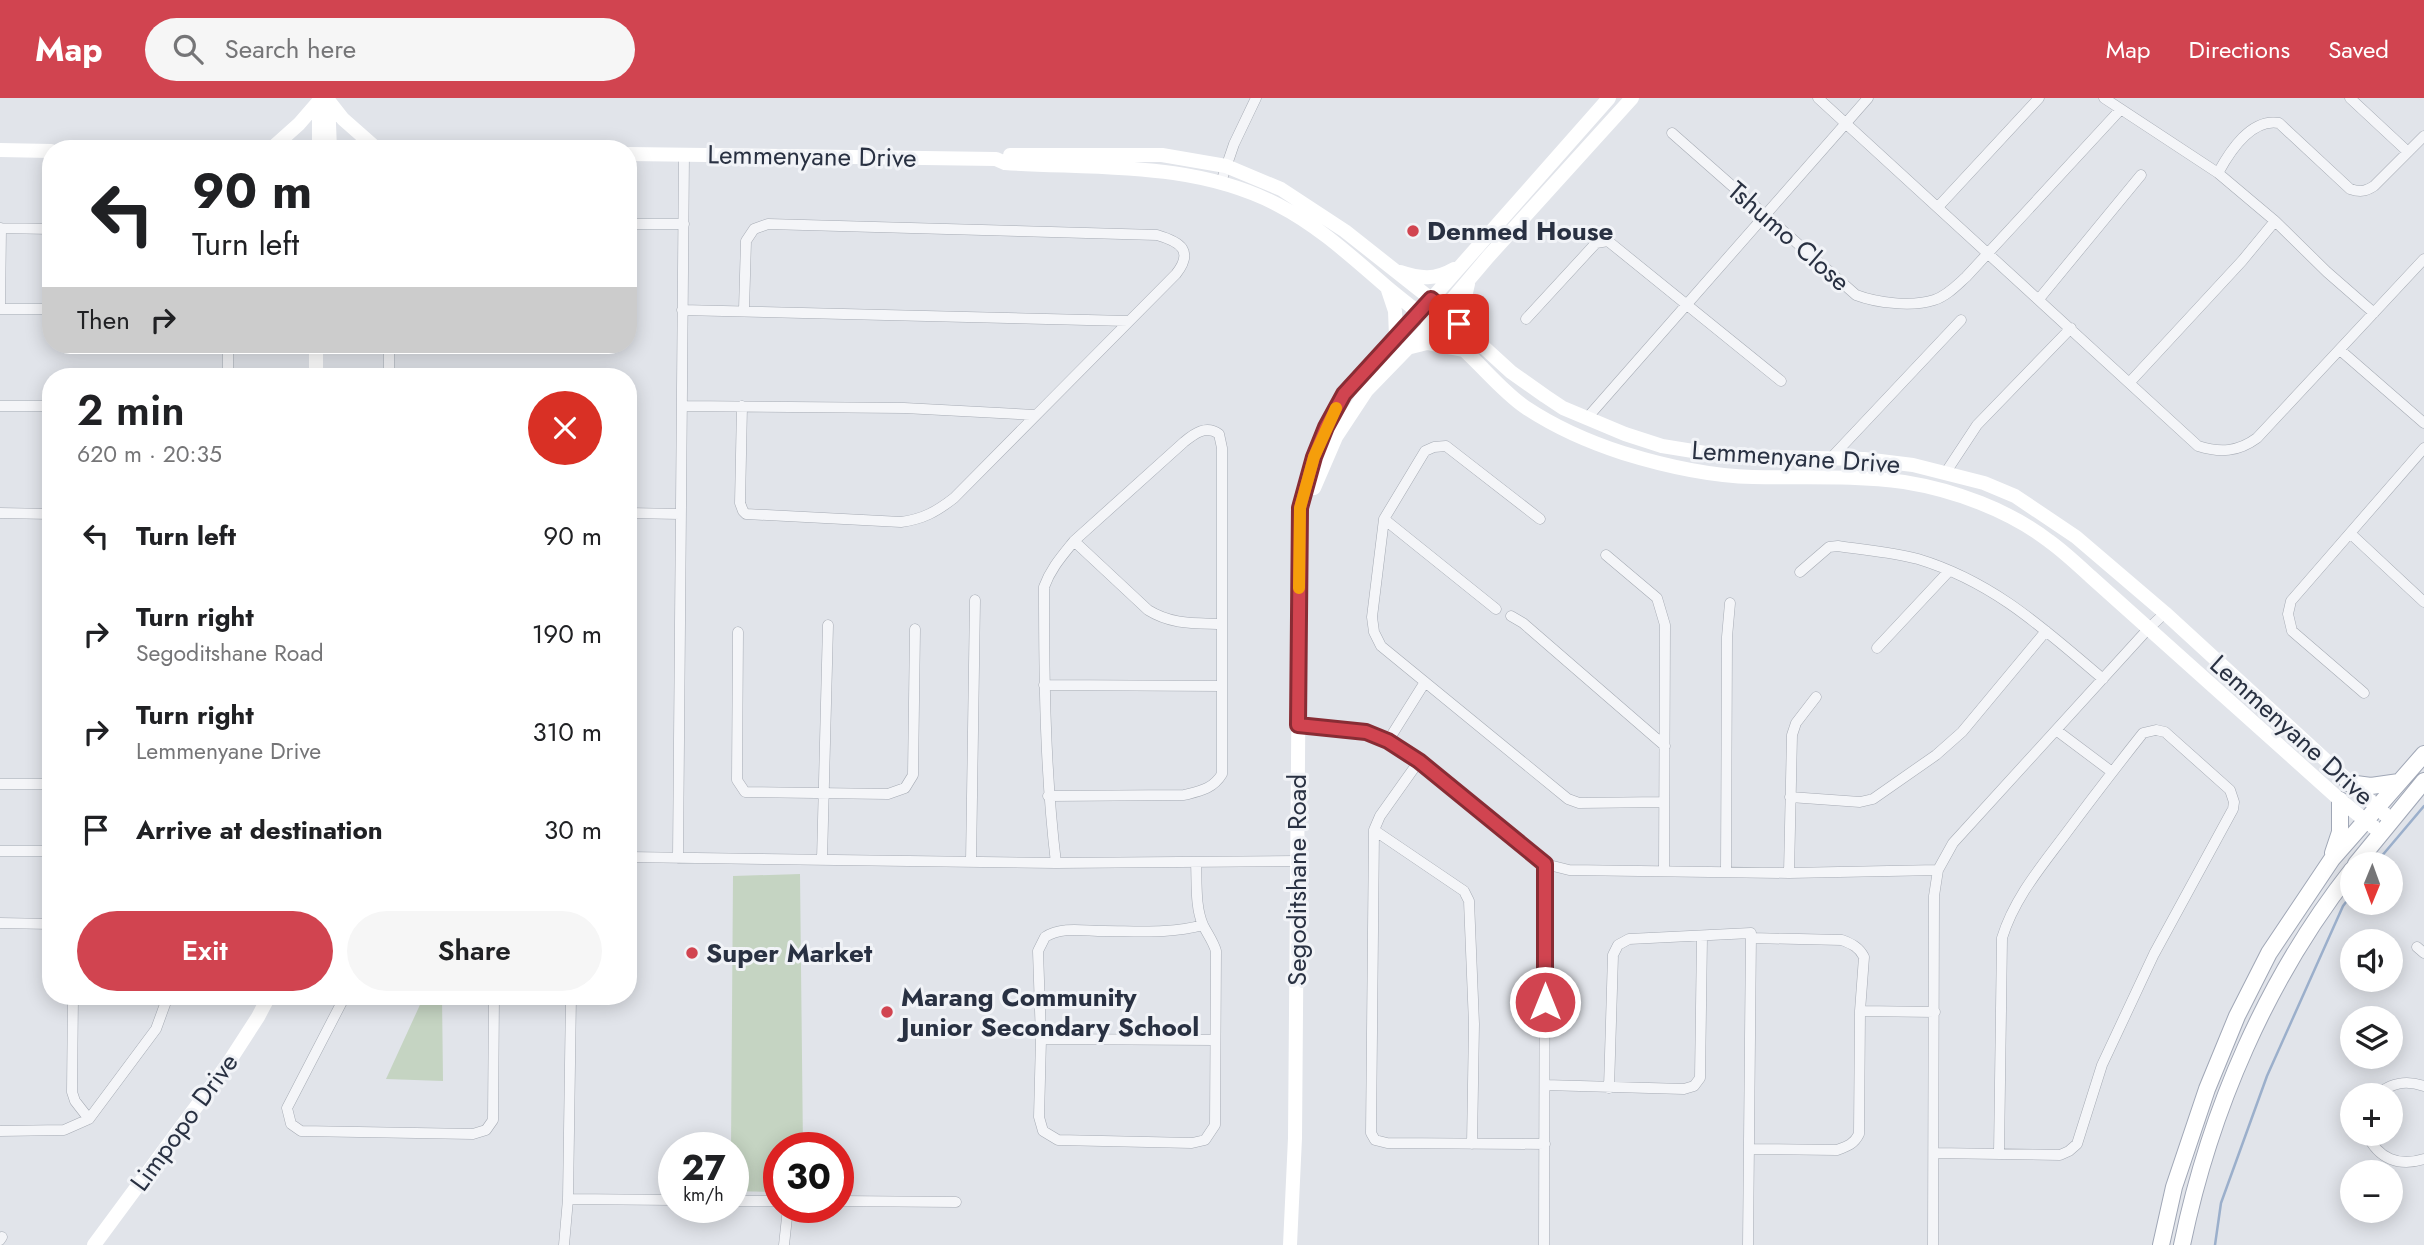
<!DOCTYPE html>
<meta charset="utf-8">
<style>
body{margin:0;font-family:Jost,sans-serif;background:#f6f6f6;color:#202124;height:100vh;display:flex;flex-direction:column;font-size:26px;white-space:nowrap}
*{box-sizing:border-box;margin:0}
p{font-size:23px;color:#757577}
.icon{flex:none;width:38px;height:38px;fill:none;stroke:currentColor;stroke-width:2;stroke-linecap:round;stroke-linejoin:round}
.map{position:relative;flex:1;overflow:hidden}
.drawer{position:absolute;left:42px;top:270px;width:595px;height:637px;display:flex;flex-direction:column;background:#fff;border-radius:28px;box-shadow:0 4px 18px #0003}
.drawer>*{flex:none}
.guide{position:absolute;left:42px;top:42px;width:595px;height:214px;border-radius:28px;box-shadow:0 4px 18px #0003;background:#fff;color:#202124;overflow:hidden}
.needle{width:46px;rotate:181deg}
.fabs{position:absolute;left:2340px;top:754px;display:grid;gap:14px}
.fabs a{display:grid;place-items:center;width:63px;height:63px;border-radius:50%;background:#fff;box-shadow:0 4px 18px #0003;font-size:35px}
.speed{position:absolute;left:658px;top:1034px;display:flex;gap:14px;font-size:35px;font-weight:700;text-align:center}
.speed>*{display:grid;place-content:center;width:91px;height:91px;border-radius:50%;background:#fff;box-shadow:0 4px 18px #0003;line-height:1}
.speed small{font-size:18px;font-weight:400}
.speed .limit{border:10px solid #d22;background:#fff;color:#111}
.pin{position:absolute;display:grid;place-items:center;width:60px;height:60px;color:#fff;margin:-30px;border-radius:14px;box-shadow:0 4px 10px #0006}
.me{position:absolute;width:77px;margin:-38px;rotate:0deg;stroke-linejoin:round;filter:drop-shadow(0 0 5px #0008)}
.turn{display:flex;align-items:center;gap:24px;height:147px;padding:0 35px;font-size:32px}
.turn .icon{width:91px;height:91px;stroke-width:2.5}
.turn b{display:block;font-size:49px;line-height:60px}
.then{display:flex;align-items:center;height:66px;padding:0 35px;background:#0003;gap:14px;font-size:26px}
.round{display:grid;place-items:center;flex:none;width:74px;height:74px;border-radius:37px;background:#f6f6f6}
.overview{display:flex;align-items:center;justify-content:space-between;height:119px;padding:0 35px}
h1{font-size:42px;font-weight:600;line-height:52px}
.action{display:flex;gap:14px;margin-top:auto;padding:14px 35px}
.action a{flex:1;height:80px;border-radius:42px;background:#d14450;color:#fff;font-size:28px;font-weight:600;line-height:80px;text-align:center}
.action a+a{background:#f6f6f6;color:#202124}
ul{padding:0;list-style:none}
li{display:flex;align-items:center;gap:21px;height:98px;padding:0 35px}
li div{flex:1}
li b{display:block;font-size:26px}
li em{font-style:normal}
header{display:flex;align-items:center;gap:42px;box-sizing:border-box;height:98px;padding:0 35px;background:#d14450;color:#fff}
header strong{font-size:33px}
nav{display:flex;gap:38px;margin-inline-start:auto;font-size:24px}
.search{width:490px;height:63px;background:#f6f6f6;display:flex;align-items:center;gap:18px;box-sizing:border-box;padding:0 24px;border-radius:38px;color:#757577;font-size:26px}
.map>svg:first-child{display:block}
.green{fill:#c5d4c2}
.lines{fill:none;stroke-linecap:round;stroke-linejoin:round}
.stream{stroke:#9bafcb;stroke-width:2.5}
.street-casing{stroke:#a6abb4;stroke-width:11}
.primary-casing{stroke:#a0a7b6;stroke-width:18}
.street{stroke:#f4f5f8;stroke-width:10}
.secondary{stroke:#fff;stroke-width:14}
.primary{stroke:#fff;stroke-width:16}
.route-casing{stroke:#882c34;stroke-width:18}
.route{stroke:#d14450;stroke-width:12}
.slow{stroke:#f59e0b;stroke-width:12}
.poi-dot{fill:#d14450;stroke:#f1f3f7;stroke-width:2.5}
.labels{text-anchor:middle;stroke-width:6;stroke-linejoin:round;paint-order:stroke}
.street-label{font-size:26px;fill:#293142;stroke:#f1f3f7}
.poi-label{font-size:26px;font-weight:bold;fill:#293142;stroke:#f1f3f7;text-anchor:start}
</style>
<header>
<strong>Map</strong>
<div class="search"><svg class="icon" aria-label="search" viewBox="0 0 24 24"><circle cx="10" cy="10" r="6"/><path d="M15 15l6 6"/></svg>Search here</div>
<nav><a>Map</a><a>Directions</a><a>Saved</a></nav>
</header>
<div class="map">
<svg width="2424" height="1147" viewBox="0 0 2424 1147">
<rect width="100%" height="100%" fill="#e1e4ea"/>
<path class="green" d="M800,776L803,1050H779V1094L733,1093V1050H731L733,778Z
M424,898H442L443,983L386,981Z"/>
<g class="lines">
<path class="stream" d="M2375,766L2424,708
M2215,1147L2221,1105L2267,978L2343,808L2352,796"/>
<defs>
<path id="street" d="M1818,0L2198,348C2220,355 2238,354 2257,340L2424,161
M2104,0L2218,75
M2350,0L2408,54
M1672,35L1856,197C1877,205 1912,209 1934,202C1947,198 1957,187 1966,179L2120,12
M1221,84L1234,46L1256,0
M1938,109L2039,0
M2275,123L2218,75C2230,53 2251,20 2279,25L2350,91C2359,94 2365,94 2374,88L2424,38
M628,126H684
M0,130L51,131
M1,130L0,211H51
M2039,201L2141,77
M682,212L1128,223
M1526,221L1596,145L1608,143L1781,283
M228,247V278
M2340,252L2424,325
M389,278V247
M2130,284L2242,163L2275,123L2327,174L2374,215
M0,308H51
M683,308L904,310L1035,317
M742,308L740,405L743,413L746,416L901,424C923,421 936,414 954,400L1176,176C1194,153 1181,144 1157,137L768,126L754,131L746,143L744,212
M1587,320L1868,0
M1830,361L1961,222
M1946,374L1977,327L2071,230
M0,415L51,416
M628,415L680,416
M1384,421L1496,511
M1540,421L1446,348L1434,349L1425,353L1384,421L1372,519L1374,534L1381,548L1568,701L1579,705L1664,704
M2351,436L2424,504
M1074,443L1148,512C1172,527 1195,525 1222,526
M1606,457L1657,500L1665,527L1664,773
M1800,474L1829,449L1838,448C1864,452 1892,454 1918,461C1994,484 2044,531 2103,581
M1511,518L1523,525L1665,648
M738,534L737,682L745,694L888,696L905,690L913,677L915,531
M1877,550L1949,473
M1044,587L1222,588
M2364,595L2292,533L2288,516L2291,503L2424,350
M1298,627L1366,634L1388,643L1419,663L1545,766L1569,772L1789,775L1938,772
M2056,632L2112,674
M1388,643L1425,584
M1419,663L1380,718L1374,732L1371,1035L1375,1042L1387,1045L1545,1046
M0,686H51
M1048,698L1184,697C1200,693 1213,691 1222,676V350L1219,336C1206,327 1195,335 1184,344L1074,443C1062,458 1051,470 1044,489C1044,581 1045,673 1056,765
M1790,699L1860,704L1873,701L1936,657L1962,634L2046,533
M1374,732L1464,793L1469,803L1474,926L1472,1046
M0,753H51
M628,759L1056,765L1297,763
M678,760L684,56
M822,762L828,527
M971,764L975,502
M1196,764C1197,784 1195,809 1203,827C1208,837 1213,843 1216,853L1215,1027L1205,1042L1192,1045L1058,1042L1043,1033L1039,1019L1041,941L1038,853L1045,839C1062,828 1084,833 1104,833C1137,833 1171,836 1203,827
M1726,774L1727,539L1730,505
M1789,775L1792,637L1796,625L1816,599
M0,825L51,826
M2417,849L2424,855
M73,898L72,994L75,1003L89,1021
M345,898L287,1010L291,1026L301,1033L473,1036L486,1032L493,1022L494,898
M1860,913L1935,914
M1041,941L1215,942
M1545,987L1684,991L1694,988L1700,980L1702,839
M1609,990L1613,857L1618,847L1629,841L1751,835L1748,1147
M2376,998C2391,984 2406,982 2424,988
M0,1033L64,1032L89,1021L156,931L168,898
M2367,1036C2378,1061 2399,1069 2424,1061
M1749,1051L1837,1052C1848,1048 1854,1046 1859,1036L1860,913L1864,859C1859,849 1852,846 1842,842L1751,840
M1934,1055L2060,1057L2069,1053L2077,1046L2102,967L2154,856L2233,711L2234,704L2230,692L2165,634L2156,632L2143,635C2116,669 2090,703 2064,738C2040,770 2014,801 2002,840L1999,1056
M568,1101L674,1102
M733,1103H779
M838,1103L956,1104
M0,1142L2,1139
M564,1147L568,1101L571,898
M784,1147L788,1110
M1544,1147L1545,766
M1933,1147L1934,798L1938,772L1953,745L2148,531L2165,515"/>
<path id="primary" d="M2348,685L2371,688L2399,684
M2333,755L2340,734V702
M2356,766L2424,683
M2161,1147L2174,1089L2207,991L2237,918L2269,855L2332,761L2424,656
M2182,1147C2210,1012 2267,880 2352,772"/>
</defs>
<use href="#street" class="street-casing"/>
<use href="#primary" class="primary-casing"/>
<use href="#street" class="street"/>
<path class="secondary" d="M328,1L330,51
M328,2L343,21L377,51
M271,51L299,26L319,3
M319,51V7
M0,52L51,53
M628,56L996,61L1005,65C1097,71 1194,63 1278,107C1319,128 1353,160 1388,190C1413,211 1439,229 1463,251C1484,270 1502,293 1525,309C1555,329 1589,344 1623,355C1665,368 1709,378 1753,379C1804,380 1854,377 1904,384C1954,392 2009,412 2049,443C2063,453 2077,466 2090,478L2340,702L2381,735
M1010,57H1162L1226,68L1281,91L1345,133L1431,201L1511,274L1545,298L1563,310L1625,336L1662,348L1724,358L1864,361L1913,367L1984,385L2015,398L2076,439L2165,515L2391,722
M1400,174C1421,181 1435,182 1454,171
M1468,186C1464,203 1459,217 1470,233
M1388,192L1395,213L1396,238
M1407,250L1427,245L1463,252
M316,278V247
M1314,390L1336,339L1367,292L1433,224L1488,159L1632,0
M94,1147L227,967L258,919L269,898
M1290,1147L1295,1040L1300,410L1314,359L1326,329L1344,296L1420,214L1609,0"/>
<use href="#primary" class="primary"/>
</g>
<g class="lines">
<defs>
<path id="route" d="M1459,226L1431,201L1344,296L1326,329L1314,359L1300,410L1298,627L1366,634L1388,643L1419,663L1545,766V904"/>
</defs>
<use href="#route" class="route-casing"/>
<use href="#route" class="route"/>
<path class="slow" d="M1299,490L1300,410L1314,359L1336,310"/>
</g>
<g class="poi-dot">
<circle cx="1413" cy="133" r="7"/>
<circle cx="692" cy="855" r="7"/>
<circle cx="887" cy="914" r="7"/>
</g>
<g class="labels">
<g class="street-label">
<text transform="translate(812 58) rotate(1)" y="9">Lemmenyane Drive</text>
<text transform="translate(1789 138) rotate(41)" y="9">Tshumo Close</text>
<text transform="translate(1796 359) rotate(4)" y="9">Lemmenyane Drive</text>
<text transform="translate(2292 632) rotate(42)" y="9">Lemmenyane Drive</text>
<text transform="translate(1297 782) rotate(-90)" y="9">Segoditshane Road</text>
<text transform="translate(184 1024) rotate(-54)" y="9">Limpopo Drive</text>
</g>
<g class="poi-label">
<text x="1427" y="142">Denmed House</text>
<text x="706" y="864">Super Market</text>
<text x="901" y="908">Marang Community<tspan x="901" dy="30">Junior Secondary School</tspan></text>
</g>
</g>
</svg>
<div class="fabs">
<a><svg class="needle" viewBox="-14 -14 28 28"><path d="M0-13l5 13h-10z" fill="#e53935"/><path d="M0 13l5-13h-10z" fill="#757577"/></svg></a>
<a><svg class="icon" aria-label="sound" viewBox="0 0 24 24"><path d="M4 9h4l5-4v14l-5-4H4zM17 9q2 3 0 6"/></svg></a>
<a><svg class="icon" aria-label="layers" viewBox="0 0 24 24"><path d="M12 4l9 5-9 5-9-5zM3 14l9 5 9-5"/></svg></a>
<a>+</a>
<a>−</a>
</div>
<div class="speed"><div>27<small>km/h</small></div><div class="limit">30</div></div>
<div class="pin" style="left:1459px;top:226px;background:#d93025"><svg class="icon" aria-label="arrive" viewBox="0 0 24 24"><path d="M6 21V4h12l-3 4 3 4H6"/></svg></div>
<svg class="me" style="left:1545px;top:904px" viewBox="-20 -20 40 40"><circle r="17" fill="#d14450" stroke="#fff" stroke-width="3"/><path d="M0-11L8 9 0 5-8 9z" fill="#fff"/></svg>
<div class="guide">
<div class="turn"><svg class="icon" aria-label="left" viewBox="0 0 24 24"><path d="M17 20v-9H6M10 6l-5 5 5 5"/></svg><div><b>90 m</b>Turn left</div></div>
<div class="then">Then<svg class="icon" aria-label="right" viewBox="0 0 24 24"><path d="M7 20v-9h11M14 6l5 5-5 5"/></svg></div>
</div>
<section class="drawer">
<div class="overview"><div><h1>2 min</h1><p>620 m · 20:35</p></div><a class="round" style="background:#d93025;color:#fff"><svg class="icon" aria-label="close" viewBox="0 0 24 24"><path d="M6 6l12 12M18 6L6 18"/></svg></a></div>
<ul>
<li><svg class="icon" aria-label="left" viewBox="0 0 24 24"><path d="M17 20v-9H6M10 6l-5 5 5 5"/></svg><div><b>Turn left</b></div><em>90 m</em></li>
<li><svg class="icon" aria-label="right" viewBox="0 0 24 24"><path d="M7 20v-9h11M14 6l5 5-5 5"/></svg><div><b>Turn right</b><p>Segoditshane Road</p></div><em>190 m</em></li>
<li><svg class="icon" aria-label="right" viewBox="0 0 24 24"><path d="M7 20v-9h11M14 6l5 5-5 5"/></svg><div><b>Turn right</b><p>Lemmenyane Drive</p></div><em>310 m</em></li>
<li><svg class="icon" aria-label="arrive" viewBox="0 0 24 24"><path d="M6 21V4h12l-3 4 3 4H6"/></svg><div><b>Arrive at destination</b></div><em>30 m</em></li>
</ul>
<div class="action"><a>Exit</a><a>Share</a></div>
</section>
</div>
